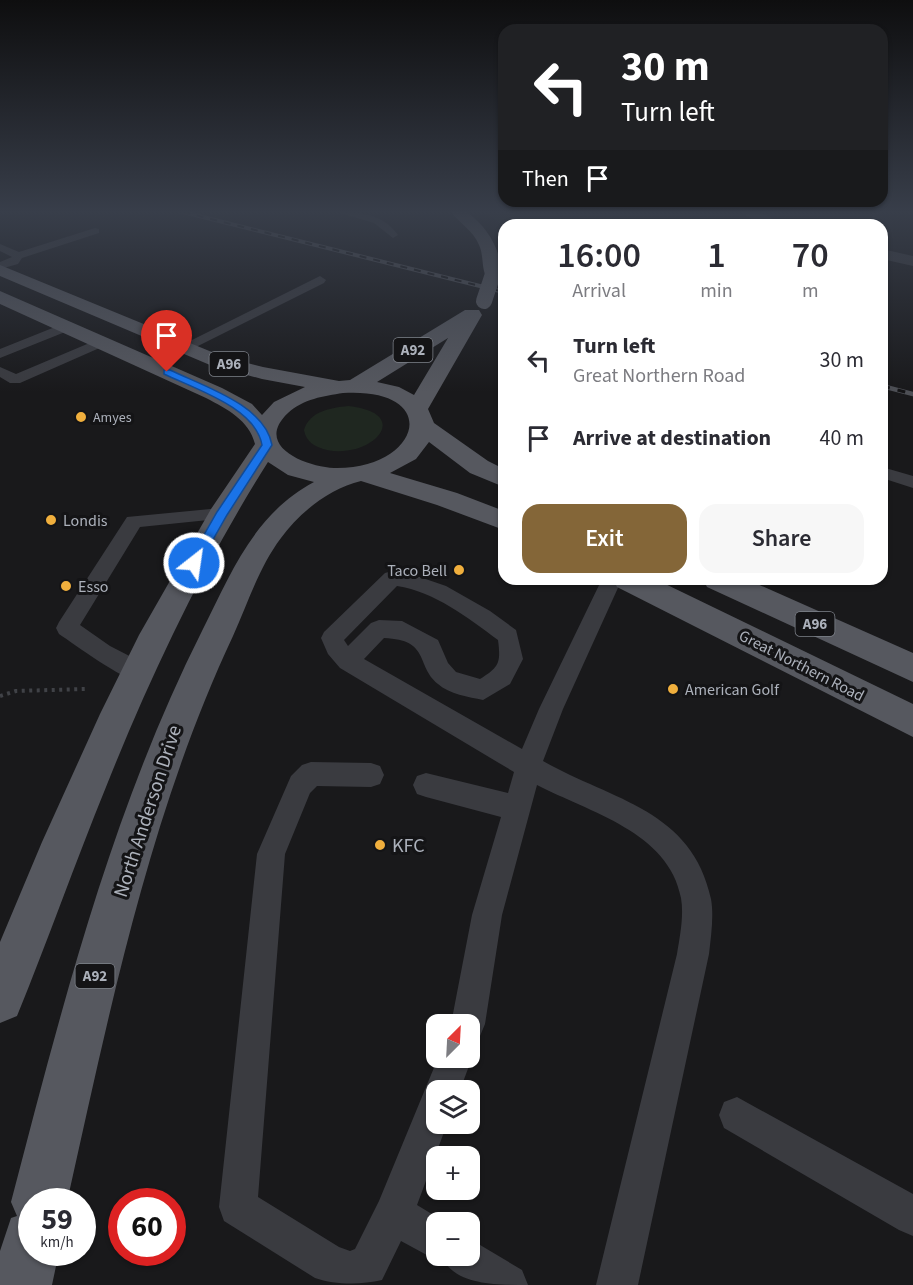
<!DOCTYPE html>
<meta charset="utf-8">
<style>
body{margin:0;font-family:"Source Sans 3",sans-serif;background:#f7f7f7;color:#2b2b33;height:100vh;display:flex;flex-direction:column;font-size:22px;white-space:nowrap}
*{box-sizing:border-box;margin:0}
p{font-size:20px;color:#7c7c81}
.icon{flex:none;width:33px;height:33px;fill:none;stroke:currentColor;stroke-width:2;stroke-linecap:round;stroke-linejoin:round}
.map{position:relative;flex:1;overflow:hidden}
.details{position:absolute;left:498px;top:219px;width:390px;height:366px;display:flex;flex-direction:column;background:#fff;border-radius:18px;box-shadow:0 2px 4px #0004}
.details>*{flex:none}
.hud{position:absolute;left:498px;top:24px;width:390px;height:183px;border-radius:18px;box-shadow:0 2px 4px #0004;background:#202124;color:#fff;overflow:hidden}
.needle{width:39px;rotate:24deg}
.buttons{position:absolute;left:426px;top:1014px;display:grid;gap:12px}
.buttons a{display:grid;place-items:center;width:54px;height:54px;border-radius:12px;background:#fff;box-shadow:0 2px 4px #0004;font-size:30px}
.speed{position:absolute;left:18px;top:1188px;display:flex;gap:12px;font-size:30px;font-weight:700;text-align:center}
.speed>*{display:grid;place-content:center;width:78px;height:78px;border-radius:50%;background:#fff;box-shadow:0 2px 4px #0004;line-height:1}
.speed small{font-size:15px;font-weight:400}
.speed .limit{border:9px solid #d22;background:#fff;color:#111}
.pin{position:absolute;display:grid;place-items:center;width:51px;height:51px;color:#fff;margin:-62px -26px;border-radius:50% 50% 50% 0;rotate:-45deg;box-shadow:0 0 6px #0007}
.pin .icon{rotate:45deg}
.me{position:absolute;width:66px;margin:-33px;rotate:30deg;stroke-linejoin:round;filter:drop-shadow(0 0 4px #0008)}
.turn{display:flex;align-items:center;gap:21px;height:126px;padding:0 24px;font-size:27px}
.turn .icon{width:78px;height:78px;stroke-width:2.5}
.turn b{display:block;font-size:42px;line-height:51px}
.then{display:flex;align-items:center;height:57px;padding:0 24px;background:#0003;gap:12px;font-size:22px}
.eta{display:flex;justify-content:space-evenly;align-items:center;height:102px;text-align:center}
.eta b{font-size:36px;font-weight:600;line-height:42px}
.button{display:flex;gap:12px;margin-top:auto;padding:12px 24px}
.button a{flex:1;height:69px;border-radius:18px;background:#846638;color:#fff;font-size:24px;font-weight:600;line-height:69px;text-align:center}
.button a+a{background:#f7f7f7;color:#2b2b33}
ul{padding:0;list-style:none}
li{display:flex;align-items:center;gap:18px;height:78px;padding:0 24px}
li div{flex:1}
li b{display:block;font-size:22px}
li em{font-style:normal}
.map>svg:first-child{display:block}
.green{fill:#1f2720}
.lines{fill:none;stroke-linecap:round;stroke-linejoin:round}
.path{stroke:#404247;stroke-width:4;stroke-dasharray:3 4.5;stroke-linecap:butt}
.lane{fill:#3a3b40;fill-rule:evenodd}
.street{fill:#3a3b40;fill-rule:evenodd}
.primary{fill:#56585f;fill-rule:evenodd}
.rail-far1-casing{stroke:#4d4f55;stroke-width:4}
.rail-casing{stroke:#4d4f55;stroke-width:4.5}
.rail-far1{stroke:#141416;stroke-width:2;stroke-dasharray:7;stroke-linecap:butt}
.rail{stroke:#141416;stroke-width:3;stroke-dasharray:8;stroke-linecap:butt}
.primary-bridge{stroke:#56585f;stroke-width:16}
.route{fill:#1a73e8;stroke:#114b97;stroke-width:1.5}
.poi-dot{fill:#f0af3d;stroke:#141416;stroke-width:2}
.labels{text-anchor:middle;stroke-width:6;stroke-linejoin:round;paint-order:stroke}
.far-poi-label{font-size:14px;fill:#acb1bb;stroke:#141416;text-anchor:start}
.shield{fill:#141416;stroke:#7e828a;stroke-width:1.5}
.shield-label{font-size:15px;font-weight:bold;fill:#acb1bb}
.poi-label{font-size:16px;fill:#acb1bb;stroke:#141416;text-anchor:start}
.street-label{font-size:16px;fill:#acb1bb;stroke:#141416}
.near-street-label{font-size:20px;fill:#acb1bb;stroke:#141416}
.near-poi-label{font-size:20px;fill:#acb1bb;stroke:#141416;text-anchor:start}
</style>
<div class="map">
<svg width="913" height="1285" viewBox="0 0 913 1285">
<rect width="100%" height="100%" fill="#19191b"/>
<path class="green" d="M483,212H554L569,225H504V230L500,223Z
M348,406C415,413 372,459 327,450C315,447 306,442 304,430C310,411 330,408 348,406Z"/>
<g class="lines">
<path class="path" d="M0,696L16,691L86,689"/>
<path class="lane" d="M337,212C361,212 383,214 398,235L393,238L374,223Z
M95,228L99,229V233L22,258L18,264L0,269V262L12,257L0,251V244L19,252Z
M320,276L326,280L324,283L188,351H178L176,348Z
M65,323L72,327L70,330L0,358V349Z
M99,339L104,340L106,343L104,346L20,383H10L0,377V367L16,374Z
M882,467L913,476V488L882,478Z
M221,508L228,510L230,514L228,518L140,527L80,625L110,646L147,665L151,672L147,679C145,679 140,681 138,681C123,680 74,644 59,634L56,628L59,622L127,517Z
M392,571L408,573L446,586L490,611L516,630L523,659L510,684L483,700C469,697 449,694 438,684C415,665 431,640 384,638L364,659L522,749L539,709L602,579H622L563,709L543,761C611,800 692,809 711,899C714,916 711,936 709,954L638,1285H596L677,954C680,936 684,916 681,898C669,832 589,812 537,785L502,915L485,1024L480,1036L470,1040V1024H451L472,915L501,817L426,797L417,794L413,785L417,776L426,773L508,793L514,772L340,668L328,654L321,638L324,632L385,573ZM397,586C435,592 467,617 498,640C501,663 499,667 480,679L456,672L448,663L438,640L402,621L379,620L371,623L348,646L344,640Z
M311,762L371,763L380,766L384,775L380,784L371,787L317,786L310,793L285,854L258,1197L339,1247L350,1251L355,1249L379,1201L438,1058H470V1051L472,1058L460,1090H436V1124H447L417,1205L445,1222H436V1256H470V1239L522,1270L528,1285C495,1285 456,1285 442,1258L436,1260L401,1241L382,1280C361,1285 335,1285 315,1278L224,1221L219,1207L257,854L291,776L302,765Z
M737,1097L913,1194V1236L899,1230L724,1128L719,1115L724,1102Z"/>
<path class="street" d="M740,212H759L781,222L784,225H763Z
M882,249L913,256V266L882,259Z"/>
<path class="primary" d="M451,212H467C488,228 500,248 502,274L499,278H487C481,269 484,255 479,245C473,230 460,224 451,212Z
M0,265L224,357L263,367L339,381L350,380L465,310H479L482,315L428,409L434,423L488,461L504,469V487L470,473L429,442L416,459L390,473L457,493L504,511V530L437,505L361,481C330,488 299,513 281,538C259,567 248,603 233,636C149,815 110,1010 67,1202H32V1252H59L52,1285H0V1251L11,1218L17,1216L11,1202C62,1007 111,812 202,631C231,573 254,514 314,482L288,475L268,462C203,565 151,674 106,787C75,863 48,940 17,1016L0,1023V942L42,842L100,714L139,635L211,509L255,444C249,420 227,409 206,398L0,304V291L222,388L252,404L262,415L274,402L305,387L262,379L210,365L0,276ZM448,338L414,395L399,387L377,382ZM343,393C444,387 421,470 334,468C306,467 253,446 288,413C303,399 324,396 343,393Z
M613,579H655L913,704V737L617,587Z
M703,579H746L913,653V682L707,587Z"/>
<defs>
<path id="rail-far1" d="M183,212L504,292"/>
<path id="rail" d="M882,386L913,394"/>
</defs>
<use href="#rail-far1" class="rail-far1-casing"/>
<use href="#rail" class="rail-casing"/>
<use href="#rail-far1" class="rail-far1"/>
<use href="#rail" class="rail"/>
<path class="primary-bridge" d="M484,301L493,274"/>
</g>
<linearGradient id="sky" x2="0" y2="1"><stop stop-color="#0e0e0f"/><stop offset="0.54" stop-color="#383e4a"/><stop offset="1" stop-color="#383e4a" stop-opacity="0"/></linearGradient>
<rect width="913" height="392" fill="url(#sky)"/>
<path class="route" d="M164,370H170C203,386 265,405 272,445L227,515L198,566L194,567L188,563L217,512L262,445C256,408 195,389 164,374Z"/>
<g class="poi-dot">
<circle cx="81" cy="417" r="6"/>
<circle cx="51" cy="520" r="6"/>
<circle cx="459" cy="570" r="6"/>
<circle cx="66" cy="586" r="6"/>
<circle cx="673" cy="689" r="6"/>
<circle cx="380" cy="845" r="6"/>
</g>
<g class="labels">
<g class="far-poi-label">
<text x="93" y="422">Amyes</text>
</g>
<g class="shield">
<rect x="393.5" y="338" width="39" height="24" rx="4.5"/>
<rect x="209.5" y="352" width="39" height="24" rx="4.5"/>
<rect x="795.5" y="612" width="39" height="24" rx="4.5"/>
<rect x="75.5" y="964" width="39" height="24" rx="4.5"/>
</g>
<g class="shield-label">
<text x="413" y="355">A92</text>
<text x="229" y="369">A96</text>
<text x="815" y="629">A96</text>
<text x="95" y="981">A92</text>
</g>
<g class="poi-label">
<text x="63" y="526">Londis</text>
<text x="447" y="576" text-anchor="end">Taco Bell</text>
<text x="78" y="592">Esso</text>
<text x="685" y="695">American Golf</text>
</g>
<g class="street-label">
<text transform="translate(802 665) rotate(27)" y="6">Great Northern Road</text>
</g>
<g class="near-street-label">
<text transform="translate(147 811) rotate(-72)" y="7">North Anderson Drive</text>
</g>
<g class="near-poi-label">
<text x="392" y="852">KFC</text>
</g>
</g>
</svg>
<div class="buttons">
<a><svg class="needle" viewBox="-14 -14 28 28"><path d="M0-13l5 13h-10z" fill="#e53935"/><path d="M0 13l5-13h-10z" fill="#7c7c81"/></svg></a>
<a><svg class="icon" aria-label="layers" viewBox="0 0 24 24"><path d="M12 4l9 5-9 5-9-5zM3 14l9 5 9-5"/></svg></a>
<a>+</a>
<a>−</a>
</div>
<div class="speed"><div>59<small>km/h</small></div><div class="limit">60</div></div>
<div class="pin" style="left:167px;top:372px;background:#d93025"><svg class="icon" aria-label="arrive" viewBox="0 0 24 24"><path d="M6 21V4h12l-3 4 3 4H6"/></svg></div>
<svg class="me" style="left:194px;top:563px" viewBox="-20 -20 40 40"><circle r="17" fill="#1a73e8" stroke="#fff" stroke-width="3"/><path d="M0-11L8 9 0 5-8 9z" fill="#fff"/></svg>
<div class="hud">
<div class="turn"><svg class="icon" aria-label="left" viewBox="0 0 24 24"><path d="M17 20v-9H6M10 6l-5 5 5 5"/></svg><div><b>30 m</b>Turn left</div></div>
<div class="then">Then<svg class="icon" aria-label="arrive" viewBox="0 0 24 24"><path d="M6 21V4h12l-3 4 3 4H6"/></svg></div>
</div>
<section class="details">
<div class="eta">
<div><b>16:00</b><p>Arrival</p></div>
<div><b>1</b><p>min</p></div>
<div><b>70</b><p>m</p></div>
</div>
<ul>
<li><svg class="icon" aria-label="left" viewBox="0 0 24 24"><path d="M17 20v-9H6M10 6l-5 5 5 5"/></svg><div><b>Turn left</b><p>Great Northern Road</p></div><em>30 m</em></li>
<li><svg class="icon" aria-label="arrive" viewBox="0 0 24 24"><path d="M6 21V4h12l-3 4 3 4H6"/></svg><div><b>Arrive at destination</b></div><em>40 m</em></li>
</ul>
<div class="button"><a>Exit</a><a>Share</a></div>
</section>
</div>
